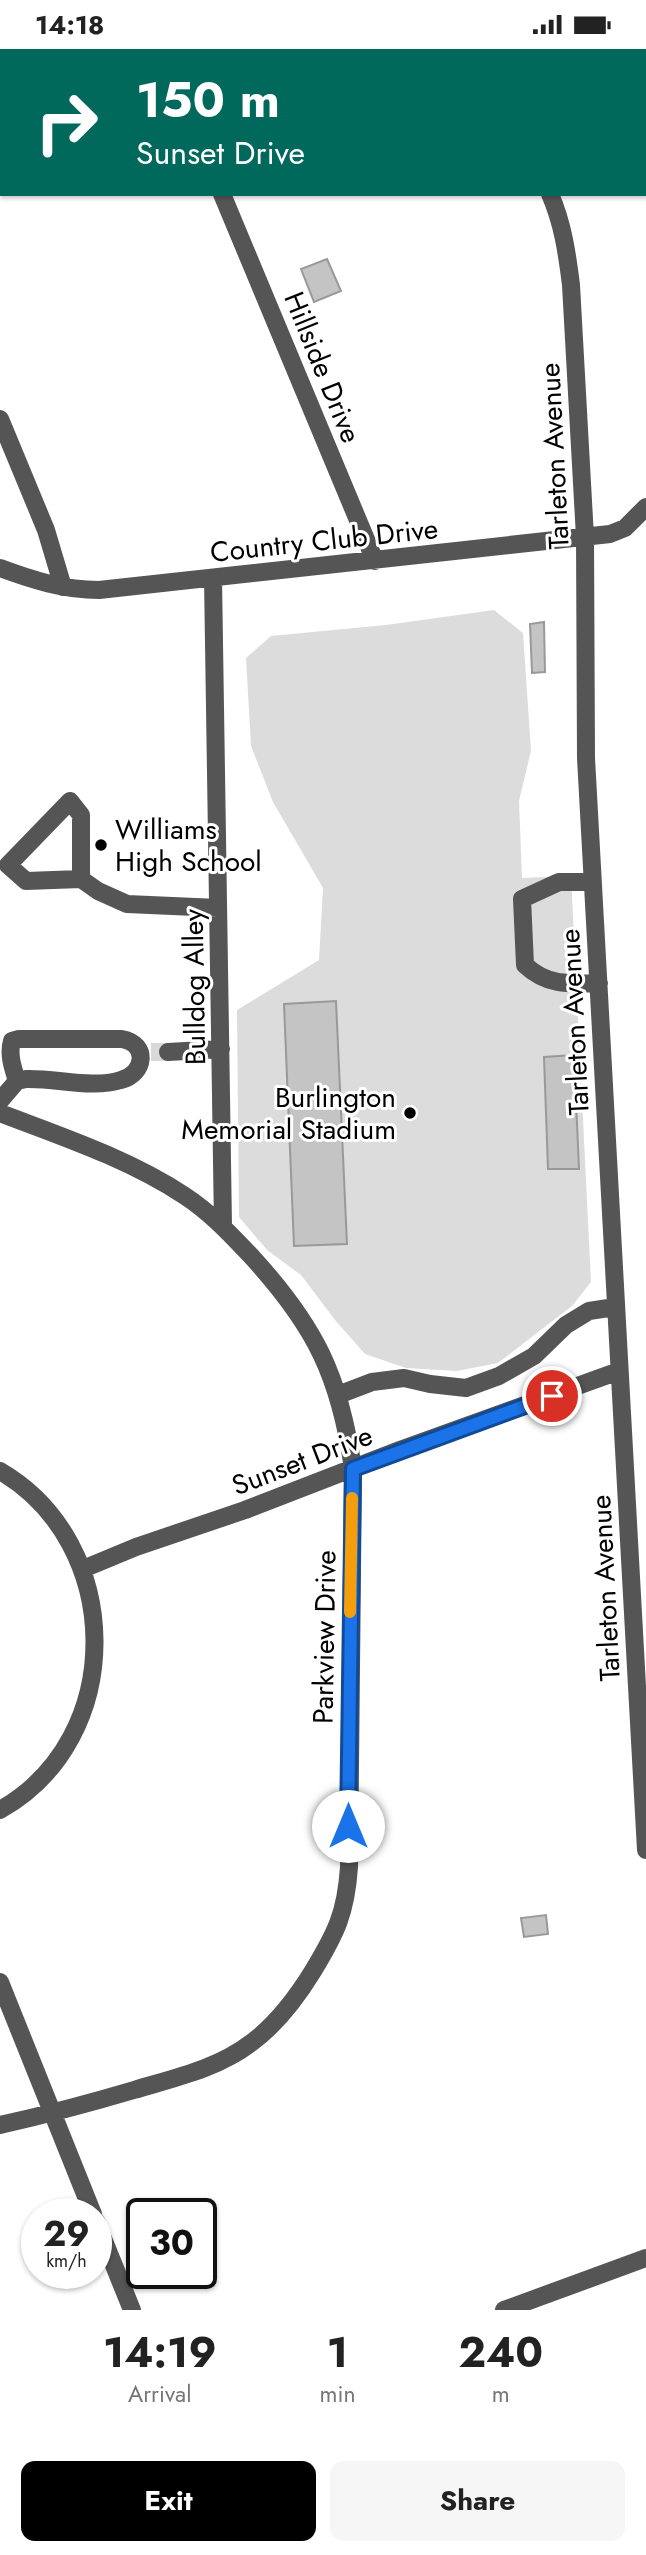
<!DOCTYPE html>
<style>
body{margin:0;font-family:Jost,sans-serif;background:#f6f6f6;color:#222;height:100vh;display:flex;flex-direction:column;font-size:26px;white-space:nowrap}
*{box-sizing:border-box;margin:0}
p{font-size:23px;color:#767676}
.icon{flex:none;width:38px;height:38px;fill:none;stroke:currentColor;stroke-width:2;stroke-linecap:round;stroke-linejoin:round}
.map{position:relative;height:2261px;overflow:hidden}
.sheet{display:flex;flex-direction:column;background:#fff;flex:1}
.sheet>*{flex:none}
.hud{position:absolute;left:0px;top:0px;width:648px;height:147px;box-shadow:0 2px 5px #0004;background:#00695c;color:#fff;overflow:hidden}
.speed{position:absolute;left:21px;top:2149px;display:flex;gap:14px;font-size:35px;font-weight:700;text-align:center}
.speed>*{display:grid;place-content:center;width:91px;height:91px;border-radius:50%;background:#fff;box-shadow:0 2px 5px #0004;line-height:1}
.speed small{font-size:18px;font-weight:400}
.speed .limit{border:4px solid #111;border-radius:10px;background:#fff;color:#111}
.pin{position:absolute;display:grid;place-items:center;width:60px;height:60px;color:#fff;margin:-30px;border:4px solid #fff;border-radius:50%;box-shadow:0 2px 7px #0007}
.me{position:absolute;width:77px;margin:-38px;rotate:0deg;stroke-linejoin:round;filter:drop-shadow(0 0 5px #0008)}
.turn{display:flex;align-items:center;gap:24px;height:147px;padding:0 21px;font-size:32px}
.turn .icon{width:91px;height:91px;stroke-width:2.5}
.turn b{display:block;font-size:49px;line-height:60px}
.eta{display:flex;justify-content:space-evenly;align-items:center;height:119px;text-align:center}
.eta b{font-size:42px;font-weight:700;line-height:49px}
.primary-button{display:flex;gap:14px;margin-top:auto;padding:14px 21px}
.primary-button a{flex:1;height:80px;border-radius:14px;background:#000;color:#fff;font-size:28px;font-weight:700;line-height:80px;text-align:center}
.primary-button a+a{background:#f6f6f6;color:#222}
.status{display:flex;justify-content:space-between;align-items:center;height:49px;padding:0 35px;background:#fff;direction:ltr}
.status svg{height:19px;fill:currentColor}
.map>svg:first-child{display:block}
.green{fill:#dcdcdc}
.building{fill:#c4c4c4;stroke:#999;stroke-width:2}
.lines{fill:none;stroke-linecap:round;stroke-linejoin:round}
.minor-tunnel{stroke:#d9d9d9;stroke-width:18;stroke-dasharray:18 9;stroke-linecap:butt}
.minor{stroke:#555;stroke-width:18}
.route-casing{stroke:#114b97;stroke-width:18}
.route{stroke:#1a73e8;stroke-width:12}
.slow{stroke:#f59e0b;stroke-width:12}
.poi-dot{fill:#000;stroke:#fff;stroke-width:2.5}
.labels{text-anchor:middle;stroke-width:6;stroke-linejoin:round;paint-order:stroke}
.street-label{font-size:28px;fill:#000;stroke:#fff}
.poi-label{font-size:28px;fill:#000;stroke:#fff;text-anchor:start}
</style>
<div class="status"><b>14:18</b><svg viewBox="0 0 49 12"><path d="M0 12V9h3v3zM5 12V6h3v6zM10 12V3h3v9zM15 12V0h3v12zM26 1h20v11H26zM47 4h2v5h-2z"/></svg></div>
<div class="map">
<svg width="646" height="2261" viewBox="0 0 646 2261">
<rect width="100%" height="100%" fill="#fff"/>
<path class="green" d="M494,561L523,584L531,702L519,752L522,829L571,827L591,1233L572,1257L498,1314L457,1322L406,1319L365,1305L335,1271L301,1226L267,1201L239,1168L237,961L319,911L323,839L273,753L251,697L246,609L271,587L386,576Z"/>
<path class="building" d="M327,210L341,242L314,253L301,220Z
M544,573L545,623L532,624L530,575Z
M336,952L347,1195L294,1197L284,955Z
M574,1006L579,1120H548L544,1008Z
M546,1866L548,1885L524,1888L521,1869Z"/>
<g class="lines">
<path class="minor-tunnel" d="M151,1003H168"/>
<path class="minor" d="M161,0L162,2
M486,0L487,2
M222,145L375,512
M550,145C563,175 567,204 571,236L585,488L586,709L646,1801
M0,370L46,481L63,538
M0,519C32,531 64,541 99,541L610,485L625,479L646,458
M213,529L223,1177
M81,830V766L70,752L8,816L26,832L81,830L98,842L127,855L218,859
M593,833H559L522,850L525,916C547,937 570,935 599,934
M168,1003L221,1000
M0,1052L17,1032L26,1030C57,1029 91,1040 121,1031C145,1025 149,995 122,990H19L12,992C8,1006 13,1019 17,1032
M0,1064C63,1088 129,1110 185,1147C211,1164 231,1186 252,1208C315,1277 340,1327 353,1420L349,1818C346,1864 336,1884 313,1922C297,1948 277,1975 251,1994C217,2020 174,2029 134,2041C90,2054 45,2066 0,2076
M338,1346L372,1333L404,1329L430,1335L466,1339L499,1327L534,1307L566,1276L589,1262L615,1258
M0,1422C124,1494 128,1689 0,1761
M83,1520L136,1498L245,1461L400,1401L619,1322
M0,1933L93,2165
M96,2172L132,2261
M504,2261L646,2209"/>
</g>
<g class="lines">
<defs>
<path id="route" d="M348,1777L353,1420L552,1347"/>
</defs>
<use href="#route" class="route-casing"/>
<use href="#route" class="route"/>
<path class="slow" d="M350,1563L352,1449"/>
</g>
<g class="poi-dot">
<circle cx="101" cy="796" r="7"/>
<circle cx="410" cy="1064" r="7"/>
</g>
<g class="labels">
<g class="street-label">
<text transform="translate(323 318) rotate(68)" y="10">Hillside Drive</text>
<text transform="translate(554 407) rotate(-93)" y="10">Tarleton Avenue</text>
<text transform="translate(324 491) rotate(-6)" y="10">Country Club Drive</text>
<text transform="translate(194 938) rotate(-91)" y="10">Bulldog Alley</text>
<text transform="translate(574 973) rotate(-93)" y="10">Tarleton Avenue</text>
<text transform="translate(302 1411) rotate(-21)" y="10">Sunset Drive</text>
<text transform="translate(605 1539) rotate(-93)" y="10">Tarleton Avenue</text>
<text transform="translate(324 1588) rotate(-89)" y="10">Parkview Drive</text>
</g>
<g class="poi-label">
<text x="115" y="790">Williams<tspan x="115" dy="32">High School</tspan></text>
<text x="396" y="1058" text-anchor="end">Burlington<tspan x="396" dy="32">Memorial Stadium</tspan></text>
</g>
</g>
</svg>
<div class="speed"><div>29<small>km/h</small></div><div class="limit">30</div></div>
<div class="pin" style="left:552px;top:1347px;background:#d93025"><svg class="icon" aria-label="arrive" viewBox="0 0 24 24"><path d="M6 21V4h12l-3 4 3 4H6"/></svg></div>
<svg class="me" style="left:348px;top:1777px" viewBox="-20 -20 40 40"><circle r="19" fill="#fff"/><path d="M0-13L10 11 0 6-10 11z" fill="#1a73e8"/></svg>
<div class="hud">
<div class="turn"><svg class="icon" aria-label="right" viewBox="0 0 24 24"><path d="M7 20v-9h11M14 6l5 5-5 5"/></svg><div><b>150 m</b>Sunset Drive</div></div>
</div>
</div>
<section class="sheet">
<div class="eta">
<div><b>14:19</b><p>Arrival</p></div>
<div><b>1</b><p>min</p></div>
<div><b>240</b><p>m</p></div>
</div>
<div class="primary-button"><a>Exit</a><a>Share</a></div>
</section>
